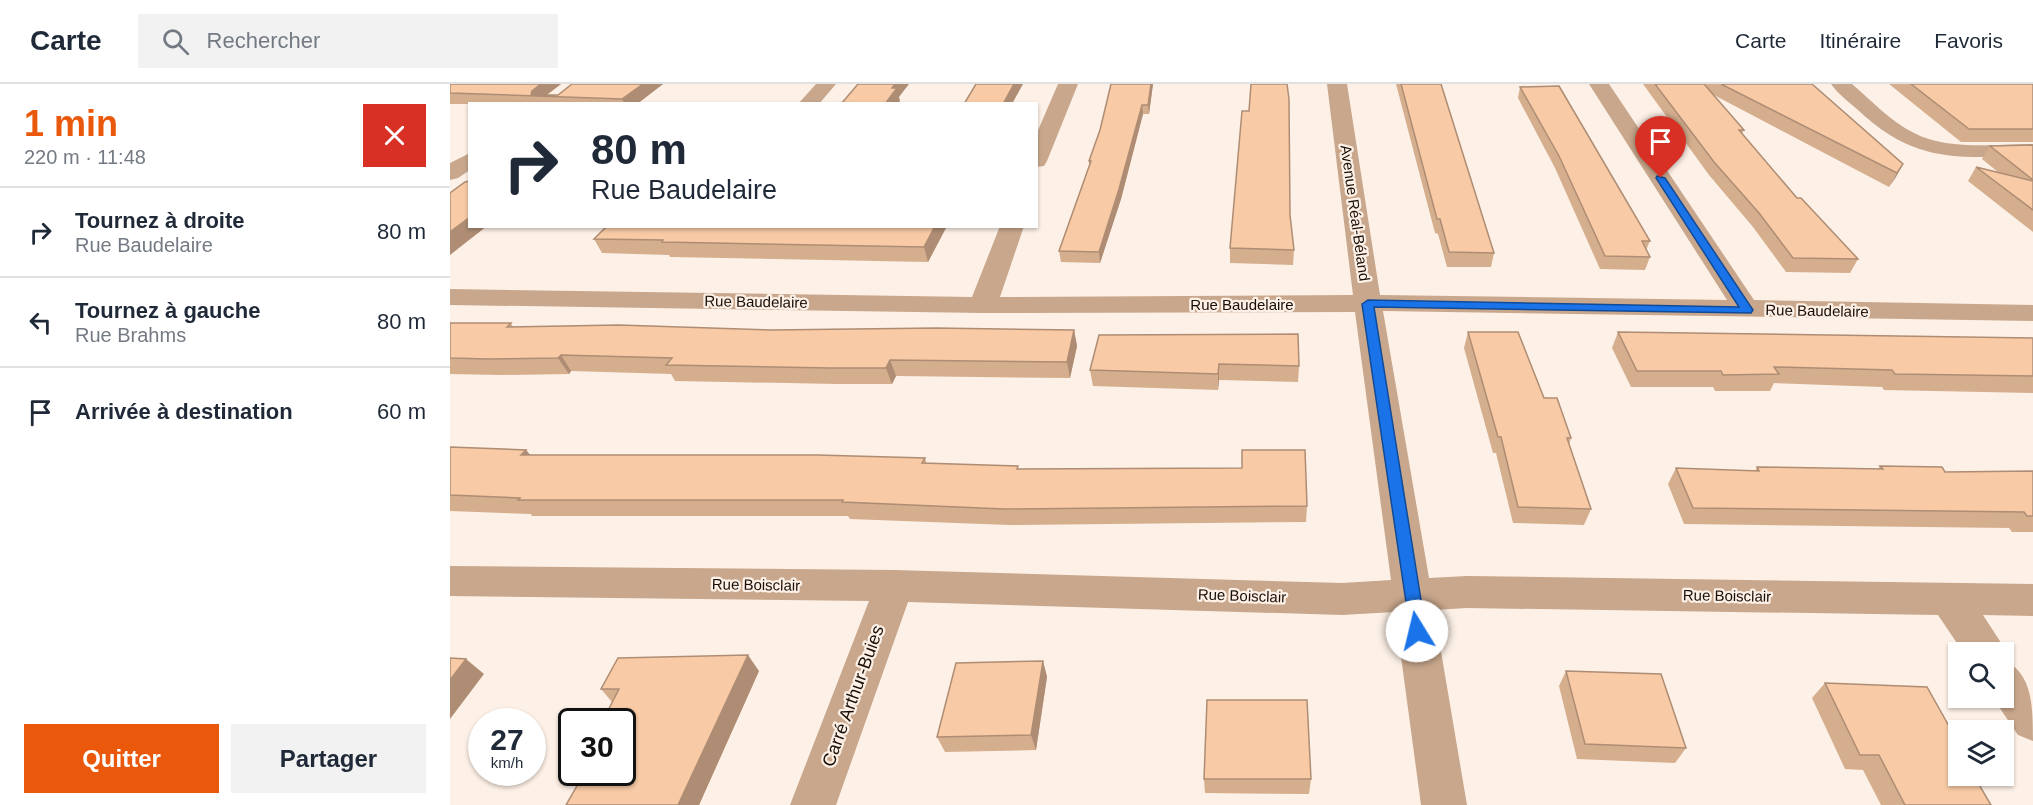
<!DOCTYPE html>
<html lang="fr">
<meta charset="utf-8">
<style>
body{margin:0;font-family:Helvetica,sans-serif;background:#f2f2f3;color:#1f2937;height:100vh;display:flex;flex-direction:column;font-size:22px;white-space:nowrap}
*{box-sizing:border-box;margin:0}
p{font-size:20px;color:#747a83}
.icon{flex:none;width:33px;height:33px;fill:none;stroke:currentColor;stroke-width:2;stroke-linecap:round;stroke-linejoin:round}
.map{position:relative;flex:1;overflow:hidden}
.drawer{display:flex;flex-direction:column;background:#fff;width:450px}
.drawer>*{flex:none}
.banner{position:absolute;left:18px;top:18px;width:570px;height:126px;border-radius:0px;box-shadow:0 2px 4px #0004;background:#fff;color:#1f2937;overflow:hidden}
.fabs{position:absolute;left:1498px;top:558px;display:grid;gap:12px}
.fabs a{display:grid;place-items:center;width:66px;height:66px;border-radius:0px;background:#fff;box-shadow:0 2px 4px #0004;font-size:30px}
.speed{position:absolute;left:18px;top:624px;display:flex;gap:12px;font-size:30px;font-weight:700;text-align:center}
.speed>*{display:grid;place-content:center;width:78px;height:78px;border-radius:50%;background:#fff;box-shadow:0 2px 4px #0004;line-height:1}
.speed small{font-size:15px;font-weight:400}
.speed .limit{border:3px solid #111;border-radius:9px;background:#fff;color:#111}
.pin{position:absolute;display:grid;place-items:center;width:51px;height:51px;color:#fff;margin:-62px -26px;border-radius:50% 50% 50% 0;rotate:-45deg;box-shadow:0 0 6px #0007}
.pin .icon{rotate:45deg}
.me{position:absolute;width:66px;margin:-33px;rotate:351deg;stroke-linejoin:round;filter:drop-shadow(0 0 4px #0008)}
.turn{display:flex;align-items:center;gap:21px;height:126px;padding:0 24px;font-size:27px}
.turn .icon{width:78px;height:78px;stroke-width:2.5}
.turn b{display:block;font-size:42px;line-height:51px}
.round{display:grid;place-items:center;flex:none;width:63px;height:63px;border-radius:0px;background:#f2f2f3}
.overview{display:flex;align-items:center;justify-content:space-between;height:102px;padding:0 24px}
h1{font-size:36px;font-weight:800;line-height:45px;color:#ea580c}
.cta{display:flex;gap:12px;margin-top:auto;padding:12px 24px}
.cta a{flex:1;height:69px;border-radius:0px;background:#ea580c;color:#fff;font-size:24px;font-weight:800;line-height:69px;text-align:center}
.cta a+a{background:#f2f2f3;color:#1f2937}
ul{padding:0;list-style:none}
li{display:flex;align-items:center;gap:18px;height:90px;padding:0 24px;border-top:2px solid #e0e1e3}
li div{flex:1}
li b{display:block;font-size:22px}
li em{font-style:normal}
header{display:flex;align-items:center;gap:36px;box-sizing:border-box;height:84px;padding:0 30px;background:#fff;border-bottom:2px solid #e0e1e3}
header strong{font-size:28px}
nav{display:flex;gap:33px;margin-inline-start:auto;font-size:21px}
.search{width:420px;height:54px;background:#f2f2f3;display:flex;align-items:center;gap:15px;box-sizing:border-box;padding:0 21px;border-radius:0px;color:#747a83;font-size:22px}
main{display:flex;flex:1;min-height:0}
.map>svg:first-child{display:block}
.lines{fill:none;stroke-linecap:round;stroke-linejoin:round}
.street{fill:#c8a78c;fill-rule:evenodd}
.wall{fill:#d5ae8e}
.shaded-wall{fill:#ae8d74}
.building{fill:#f8caa5;stroke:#ae8d74;stroke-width:1.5}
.route{fill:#1a73e8;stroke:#114b97;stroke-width:1.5}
.labels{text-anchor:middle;stroke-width:4.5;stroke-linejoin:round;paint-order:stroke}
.street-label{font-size:15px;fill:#190e06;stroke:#fdf0e6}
.near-street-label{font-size:18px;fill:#190e06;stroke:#fdf0e6}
</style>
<header>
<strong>Carte</strong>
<div class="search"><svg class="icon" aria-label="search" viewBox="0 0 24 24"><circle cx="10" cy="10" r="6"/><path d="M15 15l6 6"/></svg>Rechercher</div>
<nav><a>Carte</a><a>Itinéraire</a><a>Favoris</a></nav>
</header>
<main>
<section class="drawer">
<div class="overview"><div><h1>1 min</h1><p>220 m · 11:48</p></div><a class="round" style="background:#d93025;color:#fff"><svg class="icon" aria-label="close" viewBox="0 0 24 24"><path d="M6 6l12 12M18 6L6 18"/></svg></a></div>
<ul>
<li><svg class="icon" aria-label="right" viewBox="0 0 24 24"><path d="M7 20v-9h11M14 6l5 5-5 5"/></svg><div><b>Tournez à droite</b><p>Rue Baudelaire</p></div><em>80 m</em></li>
<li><svg class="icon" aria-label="left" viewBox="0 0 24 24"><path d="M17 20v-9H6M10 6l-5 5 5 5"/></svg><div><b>Tournez à gauche</b><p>Rue Brahms</p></div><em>80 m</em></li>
<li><svg class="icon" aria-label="arrive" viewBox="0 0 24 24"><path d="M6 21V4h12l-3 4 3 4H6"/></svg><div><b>Arrivée à destination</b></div><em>60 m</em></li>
</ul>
<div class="cta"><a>Quitter</a><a>Partager</a></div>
</section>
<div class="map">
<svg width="1583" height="721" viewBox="0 0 1583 721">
<rect width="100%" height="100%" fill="#fdf0e6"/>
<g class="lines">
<path class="street" d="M366,0H386L369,20H348Z
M608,0H628L597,77L594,82L586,83V51Z
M877,0H897L930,211L1277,216L1139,0H1159L1304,216L1583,221V237L933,227L979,494L1017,492L1583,500V532L1533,531L1557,568L1554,573V568H1513L1488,531L1017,524L984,526L1017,721H971L945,528L892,531L458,518L386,721H340L419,517L0,512V482L444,486L892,499L941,496L905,228L533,229L0,221V205L522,213L550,142H574L550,213L903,211Z
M1381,0H1402C1422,17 1440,37 1464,49C1499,67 1545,60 1583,60V72C1509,73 1466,81 1408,26C1399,18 1388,10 1381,0Z
M20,69V86L8,94L0,96V79Z
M1554,576C1583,590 1583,623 1583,657L1568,651L1543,614H1554Z"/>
</g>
<path class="wall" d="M0,0H111L97,11H108L122,0H213L187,20H0Z
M661,0H703L699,30H693L671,115L650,179L611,178L609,167L639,82V77L650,46Z
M946,0H991L1044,169L1041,183H997L988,150L985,149Z
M1193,0H1362L1453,80L1439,103L1262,10L1294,46L1292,50L1347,114L1408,175L1400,189L1336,188L1303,143L1259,91Z
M1439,0H1583V58H1511Z
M1070,3L1200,157L1196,166L1200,173L1195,186L1150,185L1105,84L1068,14Z
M799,27L840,131L844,166L843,181L780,179V164Z
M1583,61V148L1518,97L1526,83L1548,88L1532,75L1540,62Z
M157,142H497L478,178L220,173L219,171L152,169L144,155Z
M0,239H61L63,243L321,246H624L627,262L620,294L446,292L442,300H387L225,297L221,290L121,287L119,290L50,291L0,290Z
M1018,248L1094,314L1121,354L1119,360L1141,425L1134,441L1063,439L1046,369H1043L1014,264Z
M1168,248L1583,254V309L1434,306L1432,303L1324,299L1320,307H1265L1263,303H1181L1162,264Z
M649,251L849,282L848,298L769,296L768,306L643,302L640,286Z
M0,363L76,366L80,371L475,374L477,380L569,385L857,422L856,438L559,441L400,435L398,432H82L81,430L0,427Z
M1430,382L1495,388L1583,387V448H1562L1559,444L1234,440L1218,400L1226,384L1305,387L1307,383L1428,385Z
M593,577L597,593L586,666L495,668L487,653Z
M309,587L249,721H116L172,688L162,618L151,605Z
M1116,587L1236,664L1225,679L1127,675L1109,602Z
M1375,599L1509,692L1541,721H1431L1413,686L1395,685L1362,614Z
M754,695H861L859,710L755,709Z"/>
<path class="shaded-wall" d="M91,0H111L95,12L81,11L82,7Z
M193,0H213L187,20H175L172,15Z
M445,0H459L449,13L450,17L448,20H435L442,4Z
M564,0H573L562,20H553Z
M701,0H703L699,30L698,21Z
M692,21L693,30L671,115L650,179L649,168Z
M1453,80L1446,93L1439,103L1447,89Z
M20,133V142H37L0,171V148Z
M485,142H497L478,178L474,163Z
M624,246L627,262L620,294L617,278Z
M111,271L121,287L119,290L108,274Z
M440,276L446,292L442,300L436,284Z
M769,280V296L768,306V290Z
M76,366L89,382L71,371Z
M298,571L309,587L249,721H228Z
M16,575L34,590L0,635V596Z
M593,577L597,593L586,666L581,651Z"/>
<path class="building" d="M0,0H91L82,7L81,11H108L122,0H193L172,15L0,9Z
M408,0H445L442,4H447L435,20H391Z
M526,0H564L553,20H514Z
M661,0H701L698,21H692L669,105L649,168L609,167L641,77H639L650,46Z
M801,0H837L839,15L840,131L844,166L780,164L792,27H799Z
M951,0H991L1044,169L999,168L990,135H987Z
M1205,0H1254L1294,46H1289L1347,114H1351L1408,175L1343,174L1309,129L1264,78Z
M1271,0H1362L1453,80L1447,89Z
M1461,0H1583V45H1519Z
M1109,2L1200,157H1192L1200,173L1155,172L1109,72L1070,3Z
M1583,61V96L1540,62Z
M1526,83L1583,97V126Z
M20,97V133L0,148V109L15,98Z
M157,142H485L474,163L212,158L213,156L144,155Z
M0,239H61L57,243L169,241L321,246L486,244L624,246L617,278L440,276L436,284H380L216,281L222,274L111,271L108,274L38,275L0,274Z
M1018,248H1068L1094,314H1107L1121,354H1117L1141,425L1068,423L1051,353H1048Z
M1168,248L1583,254V292L1445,290L1442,286L1324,283L1329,290L1273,291L1271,287H1187Z
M848,250L849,282L769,280L768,290L640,286L649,251Z
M0,363L76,366L71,371H367L475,374L472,379L568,382L567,385L792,384V366H855L857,422L554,425L392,418L393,416H68L70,414L0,411Z
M1430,382L1492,383L1495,388L1583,387V432H1577L1574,428L1243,424L1226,384L1309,387L1307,383L1433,385Z
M298,571L228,721H116L135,688H172V638H152L169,605H151L168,574Z
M0,574L16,575L0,596Z
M593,577L581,651L487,653L506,579Z
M1116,587L1211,590L1236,664L1135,660Z
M1375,599L1477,603L1509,660V692H1524L1541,721H1455L1429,671H1410Z
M757,616H857L861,695H754Z"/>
<path class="route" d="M1207,92L1215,94L1303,226L1301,229L924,223L976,547L973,552L967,554L961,552L912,220L918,216L1289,223L1206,94Z"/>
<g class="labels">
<g class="street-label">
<text transform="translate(905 129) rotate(82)" y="5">Avenue Réal-Béland</text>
<text transform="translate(306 218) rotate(1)" y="5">Rue Baudelaire</text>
<text x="792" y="226">Rue Baudelaire</text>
<text transform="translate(1367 227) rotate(1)" y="5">Rue Baudelaire</text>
<text transform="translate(306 501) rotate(1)" y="5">Rue Boisclair</text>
<text transform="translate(792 512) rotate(2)" y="5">Rue Boisclair</text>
<text transform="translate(1277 512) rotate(1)" y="5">Rue Boisclair</text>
</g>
<g class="near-street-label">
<text transform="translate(403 612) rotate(-70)" y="6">Carré Arthur-Buies</text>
</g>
</g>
</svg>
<div class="fabs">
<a><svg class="icon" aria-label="search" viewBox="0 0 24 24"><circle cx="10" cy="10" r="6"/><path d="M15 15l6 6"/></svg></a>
<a><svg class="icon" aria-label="layers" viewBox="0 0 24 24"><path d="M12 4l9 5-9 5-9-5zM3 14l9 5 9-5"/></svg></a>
</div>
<div class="speed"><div>27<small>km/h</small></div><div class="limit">30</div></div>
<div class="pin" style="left:1211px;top:94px;background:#d93025"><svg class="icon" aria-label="arrive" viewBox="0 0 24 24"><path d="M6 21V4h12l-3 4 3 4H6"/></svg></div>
<svg class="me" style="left:967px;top:547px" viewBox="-20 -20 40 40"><circle r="19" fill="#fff"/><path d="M0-13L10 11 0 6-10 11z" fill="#1a73e8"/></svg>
<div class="banner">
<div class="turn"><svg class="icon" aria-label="right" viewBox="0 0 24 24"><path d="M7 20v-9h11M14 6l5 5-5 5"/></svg><div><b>80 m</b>Rue Baudelaire</div></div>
</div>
</div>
</main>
